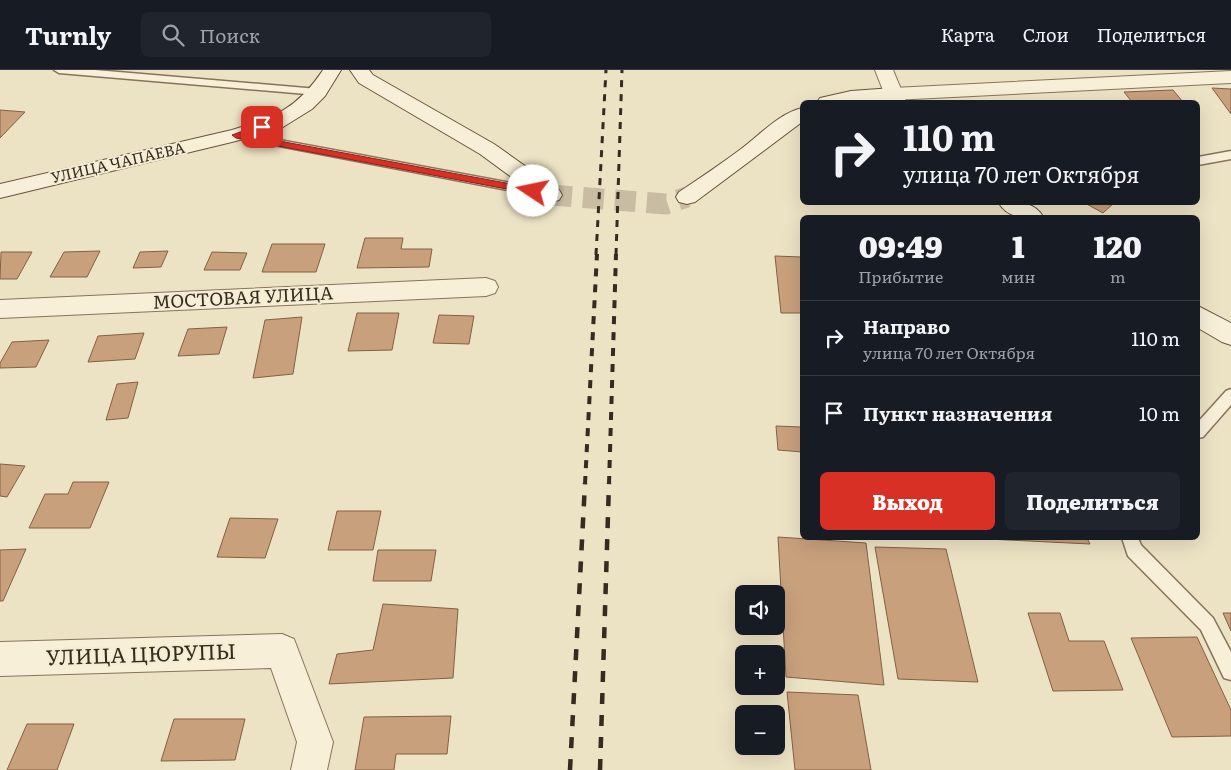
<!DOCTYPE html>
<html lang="ru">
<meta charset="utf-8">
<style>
body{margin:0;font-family:Literata,serif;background:#20242c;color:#f1f3f6;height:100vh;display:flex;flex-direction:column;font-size:19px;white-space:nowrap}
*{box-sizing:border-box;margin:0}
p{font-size:16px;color:#9ea1a6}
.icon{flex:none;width:28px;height:28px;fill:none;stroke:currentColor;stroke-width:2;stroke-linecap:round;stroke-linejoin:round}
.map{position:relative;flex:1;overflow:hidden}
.side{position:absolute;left:800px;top:145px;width:400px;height:325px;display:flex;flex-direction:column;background:#171b24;border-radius:8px;box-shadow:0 5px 20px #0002}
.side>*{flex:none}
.top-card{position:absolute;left:800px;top:30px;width:400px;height:105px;border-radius:8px;box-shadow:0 5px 20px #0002;background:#171b24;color:#f1f3f6;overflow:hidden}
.tools{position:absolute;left:735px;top:515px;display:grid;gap:10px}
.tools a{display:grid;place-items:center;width:50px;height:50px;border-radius:8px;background:#171b24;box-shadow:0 5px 20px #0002;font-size:25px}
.pin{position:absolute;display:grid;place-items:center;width:42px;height:42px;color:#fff;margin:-21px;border-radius:10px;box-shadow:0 2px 8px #0006}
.me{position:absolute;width:55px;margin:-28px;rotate:281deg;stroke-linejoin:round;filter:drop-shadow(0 0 4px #0008)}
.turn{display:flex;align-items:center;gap:18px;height:105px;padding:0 20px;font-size:22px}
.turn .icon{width:65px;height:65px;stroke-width:2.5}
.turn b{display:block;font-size:35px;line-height:42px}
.eta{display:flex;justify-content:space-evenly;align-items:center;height:85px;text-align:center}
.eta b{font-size:30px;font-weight:800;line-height:35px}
.cta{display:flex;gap:10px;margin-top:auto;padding:10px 20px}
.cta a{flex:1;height:58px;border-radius:8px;background:#d93025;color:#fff;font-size:20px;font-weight:800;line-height:58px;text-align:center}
.cta a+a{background:#20242c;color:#f1f3f6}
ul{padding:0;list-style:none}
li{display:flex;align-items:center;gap:15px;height:75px;padding:0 20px;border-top:1px solid #363941}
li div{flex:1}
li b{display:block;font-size:19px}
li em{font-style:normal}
header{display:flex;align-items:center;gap:30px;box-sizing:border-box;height:70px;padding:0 25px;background:#171b24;border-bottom:1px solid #363941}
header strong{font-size:24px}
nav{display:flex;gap:28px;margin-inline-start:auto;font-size:18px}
.search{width:350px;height:45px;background:#20242c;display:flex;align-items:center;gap:12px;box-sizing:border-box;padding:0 18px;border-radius:8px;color:#9ea1a6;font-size:19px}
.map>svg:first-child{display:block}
.building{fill:#c8a07c;stroke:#846042}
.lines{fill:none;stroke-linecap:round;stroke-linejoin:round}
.secondary-tunnel{stroke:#c8bda3;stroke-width:21;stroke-dasharray:21 11;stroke-linecap:butt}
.service-casing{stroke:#86745b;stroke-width:3}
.minor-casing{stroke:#86745b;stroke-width:2}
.tertiary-casing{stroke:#86745b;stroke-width:2}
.secondary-casing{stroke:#68553e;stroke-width:2}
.service{fill:#f7efd7;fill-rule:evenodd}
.minor{fill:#f7efd7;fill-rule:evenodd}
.tertiary{fill:#f7efd7;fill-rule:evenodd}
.secondary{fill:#f7efd7;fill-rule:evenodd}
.rail-far2{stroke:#362b1f;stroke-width:3;stroke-dasharray:7 7;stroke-linecap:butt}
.rail-far1{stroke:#362b1f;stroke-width:4;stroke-dasharray:8 8;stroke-linecap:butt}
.rail{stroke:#362b1f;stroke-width:4.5;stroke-dasharray:11 11;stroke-linecap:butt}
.route{fill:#d93025;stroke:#8d1f18}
.labels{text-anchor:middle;stroke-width:4;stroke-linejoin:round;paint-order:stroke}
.far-street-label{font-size:15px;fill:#362b1f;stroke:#f4ecd3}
.street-label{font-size:18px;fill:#362b1f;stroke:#f4ecd3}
.near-street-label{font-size:21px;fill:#362b1f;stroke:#f4ecd3}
</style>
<header>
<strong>Turnly</strong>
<div class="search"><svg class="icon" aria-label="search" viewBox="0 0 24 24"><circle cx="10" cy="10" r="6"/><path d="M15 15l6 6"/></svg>Поиск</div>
<nav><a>Карта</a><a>Слои</a><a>Поделиться</a></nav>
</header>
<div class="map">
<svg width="1231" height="700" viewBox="0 0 1231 700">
<rect width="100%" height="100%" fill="#ece2c4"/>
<path class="building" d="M1212,18L1231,19V44Z
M1173,20L1183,32H1132L1124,22Z
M0,40L25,42L0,68Z
M1083,132H1115L1103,143Z
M365,168H403L401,179H432L429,197L357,198Z
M272,174H325L316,202H262Z
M100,181L87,207H50L64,182Z
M168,181L161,197L133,198L140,182Z
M1,182H32L17,209H0Z
M212,182L247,183L240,200H204Z
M775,186L802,187V243H781Z
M357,243H399L392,280L348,281Z
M439,245L474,246L469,274L433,273Z
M302,247L293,304L253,308L265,250Z
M227,257L219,284L178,286L188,259Z
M144,263L135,289L88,292L98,266Z
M49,270L36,297L0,298V293L12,272Z
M138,312L128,348L106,350L117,314Z
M776,356L802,357V382L778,380Z
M0,394L25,396L7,427L0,426Z
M73,412H109L90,458H29L45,424H68Z
M337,441H381L373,480H328Z
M230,448L278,449L265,488L217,487Z
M778,467L866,473L884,615L786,607Z
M987,468H1087L1090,474L987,469Z
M875,477L946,479L978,612L898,609Z
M26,479L3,531H0V480Z
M378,480H436L431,511H373Z
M383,534L458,539L453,608L329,614L337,584L373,580Z
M1028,543H1060L1069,571H1104L1123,620L1053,621Z
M1223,543H1231V561Z
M1197,567L1231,640V666L1172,667L1131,568Z
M787,622L858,625L871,700H795Z
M451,646L447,684H396L394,700H355L364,647Z
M174,649H245L235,690L161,691Z
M27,654H74L57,700H7Z"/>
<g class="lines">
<path class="secondary-tunnel" d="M551,125L666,134L687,127"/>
<defs>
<path id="service" d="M54,0H95L318,19L323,22L318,25L59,3Z
M236,62L549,120L555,124L549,128L232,67L230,65L232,63Z
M1231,81V89L1198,95V87Z
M1231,319V335L1203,367L1198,368V352L1226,321Z
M1122,468H1138L1141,475L1213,548L1231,582V610L1224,608L1201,560L1128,486Z"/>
<path id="minor" d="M1231,1V13L893,30L886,28L883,24L886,20L893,18Z
M486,208L495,211L498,217L495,223L486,226L0,248V230Z
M282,564L294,569L333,672L327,700H291L297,672L271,598L0,606V572Z"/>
<path id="tertiary" d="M875,0H893L903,24L900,28L893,30L886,28Z"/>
<path id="secondary" d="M323,0H341L325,26L312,39L283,57L236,71L0,128V114L232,60C275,47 297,39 323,0Z
M350,0H369L373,5L494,74L559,120L562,125L559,130L551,132L543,130L480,84L359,13Z
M893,18L900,20L907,32H889L887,30L817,32L820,28L851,21Z
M802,38V52L695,132L687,134L679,132L676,127L679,122C700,108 721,94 741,79C760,65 778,44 802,38Z
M998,132C1016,132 1034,130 1044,148C1026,148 1009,150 998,132Z
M1198,236L1231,253V275L1222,272L1198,258Z"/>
</defs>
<use href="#service" class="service-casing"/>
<use href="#minor" class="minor-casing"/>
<use href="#tertiary" class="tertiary-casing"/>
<use href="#secondary" class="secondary-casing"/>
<use href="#service" class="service"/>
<use href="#minor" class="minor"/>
<use href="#tertiary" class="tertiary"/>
<use href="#secondary" class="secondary"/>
<path class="rail-far2" d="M596,185L606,0
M616,185L622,0"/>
<path class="rail-far1" d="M585,414L597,184
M609,414L616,184"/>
<path class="rail" d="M570,700L585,413
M600,700L609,413"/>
</g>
<path class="route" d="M260,55L267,57L247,65L533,118L538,121L533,124L236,68L232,65Z"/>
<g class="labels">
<g class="far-street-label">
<text transform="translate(118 93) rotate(-13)" y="5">УЛИЦА ЧАПАЕВА</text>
</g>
<g class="street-label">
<text transform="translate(243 228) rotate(-3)" y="6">МОСТОВАЯ УЛИЦА</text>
</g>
<g class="near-street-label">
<text transform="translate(141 585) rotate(-2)" y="7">УЛИЦА ЦЮРУПЫ</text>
</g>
</g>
</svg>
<div class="tools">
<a><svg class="icon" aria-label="sound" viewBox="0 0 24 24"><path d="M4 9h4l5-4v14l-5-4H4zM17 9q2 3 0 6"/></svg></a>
<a>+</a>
<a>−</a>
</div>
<div class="pin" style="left:262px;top:57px;background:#d93025"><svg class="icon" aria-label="arrive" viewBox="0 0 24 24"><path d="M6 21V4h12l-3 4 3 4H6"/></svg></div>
<svg class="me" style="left:533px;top:121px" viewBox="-20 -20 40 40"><circle r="19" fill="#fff"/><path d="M0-13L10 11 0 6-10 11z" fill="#d93025"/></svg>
<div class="top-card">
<div class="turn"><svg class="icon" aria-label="right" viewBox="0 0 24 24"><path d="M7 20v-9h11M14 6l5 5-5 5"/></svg><div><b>110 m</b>улица 70 лет Октября</div></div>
</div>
<section class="side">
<div class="eta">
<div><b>09:49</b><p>Прибытие</p></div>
<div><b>1</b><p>мин</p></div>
<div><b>120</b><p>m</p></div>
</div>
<ul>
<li><svg class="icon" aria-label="right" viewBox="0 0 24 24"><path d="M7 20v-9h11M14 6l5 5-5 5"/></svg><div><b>Направо</b><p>улица 70 лет Октября</p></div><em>110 m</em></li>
<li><svg class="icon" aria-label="arrive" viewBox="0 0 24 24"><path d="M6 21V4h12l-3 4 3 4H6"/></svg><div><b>Пункт назначения</b></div><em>10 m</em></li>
</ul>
<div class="cta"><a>Выход</a><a>Поделиться</a></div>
</section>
</div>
